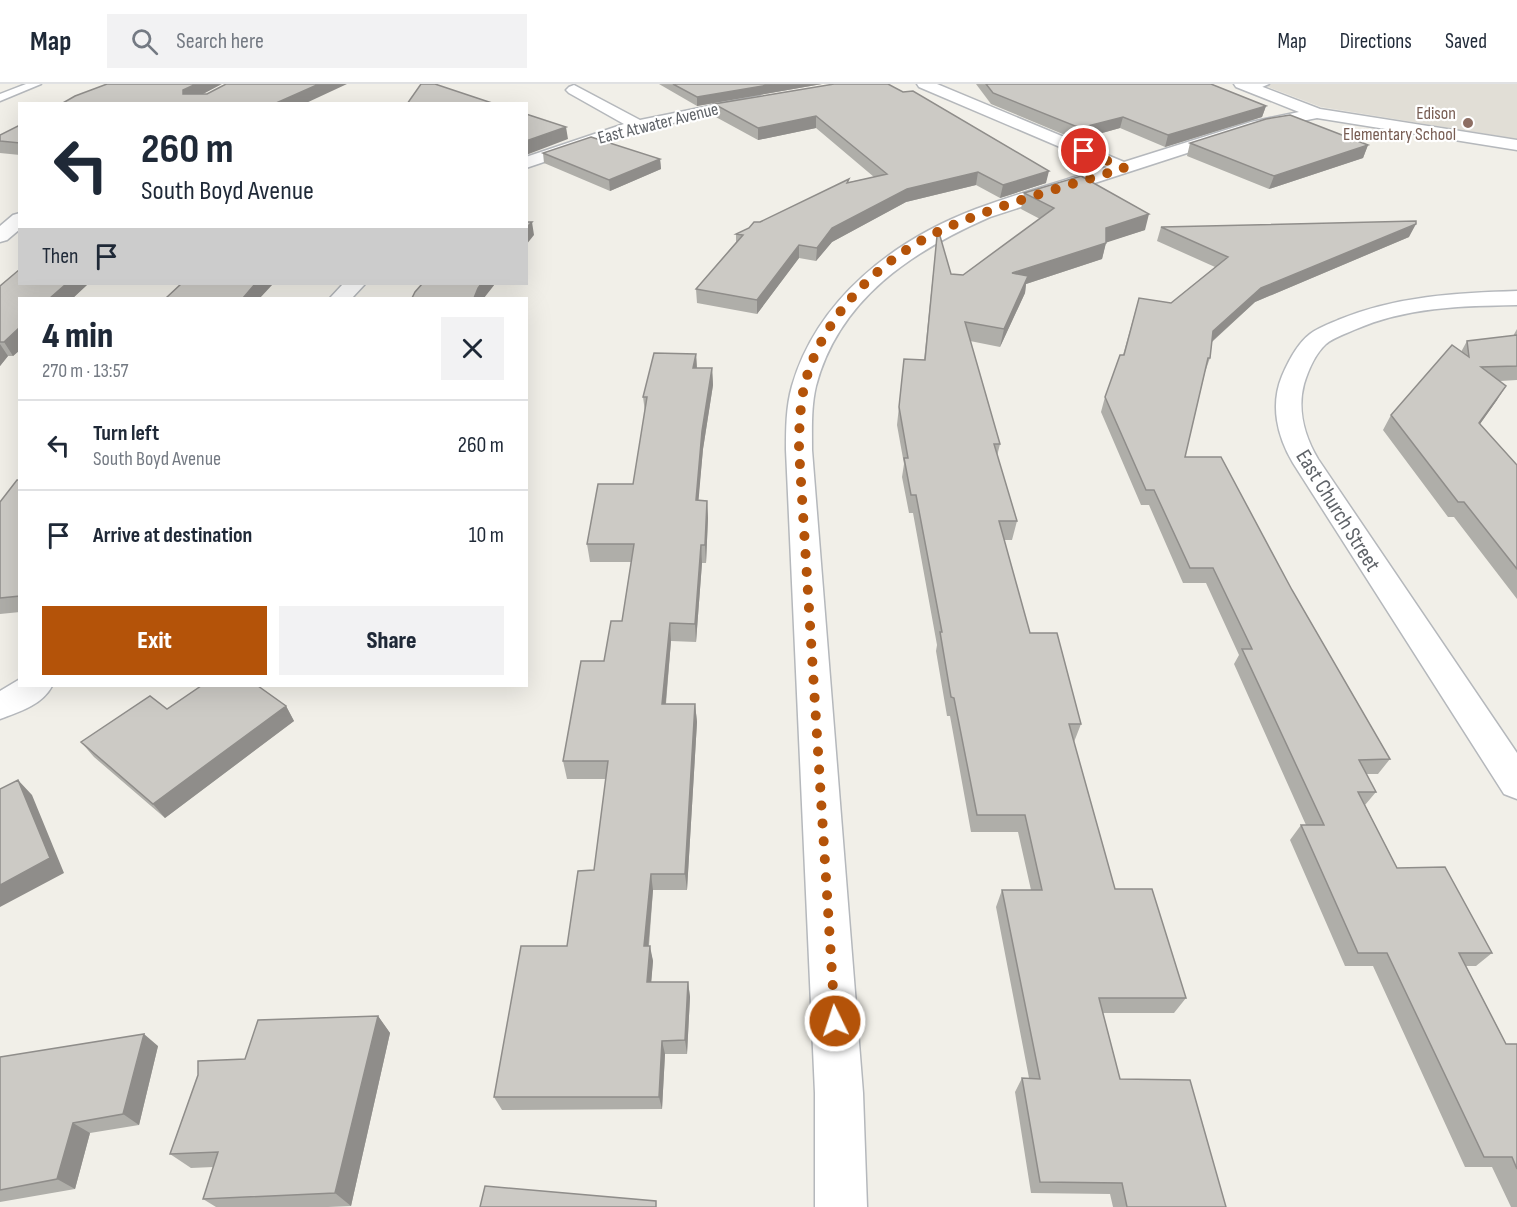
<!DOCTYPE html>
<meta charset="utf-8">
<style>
body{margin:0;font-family:"Sofia Sans Condensed",sans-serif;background:#f2f2f3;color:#1f2937;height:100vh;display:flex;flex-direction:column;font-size:22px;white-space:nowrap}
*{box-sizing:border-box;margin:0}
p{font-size:20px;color:#747a83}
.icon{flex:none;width:33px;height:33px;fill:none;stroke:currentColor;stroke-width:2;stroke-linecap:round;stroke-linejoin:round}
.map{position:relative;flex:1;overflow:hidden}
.panel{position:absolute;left:18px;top:213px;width:510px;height:390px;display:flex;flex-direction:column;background:#fff;border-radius:0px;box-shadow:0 6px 24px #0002}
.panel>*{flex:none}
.banner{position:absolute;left:18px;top:18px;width:510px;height:183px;border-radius:0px;box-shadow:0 6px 24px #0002;background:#fff;color:#1f2937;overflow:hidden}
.pin{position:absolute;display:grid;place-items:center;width:51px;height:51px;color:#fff;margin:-26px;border:3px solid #fff;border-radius:50%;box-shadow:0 2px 6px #0007}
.me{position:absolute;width:66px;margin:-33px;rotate:356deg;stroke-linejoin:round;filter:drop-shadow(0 0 4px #0008)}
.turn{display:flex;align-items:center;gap:21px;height:126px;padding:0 24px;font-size:27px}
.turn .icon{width:78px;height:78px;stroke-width:2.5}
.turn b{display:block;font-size:42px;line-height:51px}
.then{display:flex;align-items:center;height:57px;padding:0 24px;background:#0003;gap:12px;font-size:22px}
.round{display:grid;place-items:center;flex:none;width:63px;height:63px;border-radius:0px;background:#f2f2f3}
.overview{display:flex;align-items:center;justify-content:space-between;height:102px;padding:0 24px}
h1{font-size:36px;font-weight:800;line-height:45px}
.cta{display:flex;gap:12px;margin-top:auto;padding:12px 24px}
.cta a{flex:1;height:69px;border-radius:0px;background:#b45309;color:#fff;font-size:24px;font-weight:800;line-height:69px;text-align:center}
.cta a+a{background:#f2f2f3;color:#1f2937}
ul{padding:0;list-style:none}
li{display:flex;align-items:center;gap:18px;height:90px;padding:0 24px;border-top:2px solid #e0e1e3}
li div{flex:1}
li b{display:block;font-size:22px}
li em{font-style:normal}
header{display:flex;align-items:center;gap:36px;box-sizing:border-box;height:84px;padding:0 30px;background:#fff;border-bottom:2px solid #e0e1e3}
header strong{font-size:28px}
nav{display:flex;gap:33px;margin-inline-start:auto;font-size:21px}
.search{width:420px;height:54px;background:#f2f2f3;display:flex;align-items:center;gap:15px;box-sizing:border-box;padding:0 21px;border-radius:0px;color:#747a83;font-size:22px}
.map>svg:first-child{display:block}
.education{fill:#e1ded6}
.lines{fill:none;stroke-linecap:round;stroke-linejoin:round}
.lane-casing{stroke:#b5b8bc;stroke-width:3}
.street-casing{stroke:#b5b8bc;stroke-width:3}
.lane{fill:#fff;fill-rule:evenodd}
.street{fill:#fff;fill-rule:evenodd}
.wall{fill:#afaea9}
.shaded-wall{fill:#8f8d8a}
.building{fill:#cccac5;stroke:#8f8d8a;stroke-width:1.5}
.route{stroke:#b45309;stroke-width:10;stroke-dasharray:0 18}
.education-dot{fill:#8d6e63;stroke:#fff;stroke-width:2}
.labels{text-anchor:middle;stroke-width:4.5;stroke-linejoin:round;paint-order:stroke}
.far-education-label{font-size:18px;fill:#785e54;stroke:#fff;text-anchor:end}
.far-street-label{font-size:18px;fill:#5f6368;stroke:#fff}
.street-label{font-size:22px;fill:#5f6368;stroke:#fff}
</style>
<header>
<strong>Map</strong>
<div class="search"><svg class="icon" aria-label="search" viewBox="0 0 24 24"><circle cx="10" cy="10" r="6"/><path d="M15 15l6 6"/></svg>Search here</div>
<nav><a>Map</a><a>Directions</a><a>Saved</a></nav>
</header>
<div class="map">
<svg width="1517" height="1123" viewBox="0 0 1517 1123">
<rect width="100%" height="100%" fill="#f1efe8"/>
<path class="education" d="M1260,0H1517V55L1321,23Z"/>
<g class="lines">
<defs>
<path id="lane" d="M26,0H41L0,17V10Z
M1253,0H1269L1255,6H1247V2Z"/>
<path id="street" d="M917,0H937L1124,78L1251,38L1299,28L1236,3L1234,0H1255L1320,25L1517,56V66L1317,34L1261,45L990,133C912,167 839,215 816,302C811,323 812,345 812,366L863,1009L867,1123H815V1009L786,366C786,345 786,323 792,302C817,215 894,156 976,125C1019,109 1063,97 1107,83L919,3Z
M574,1L640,36L759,12L767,17L759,22L642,45L526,84V73L624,40L569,9L566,6L569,3Z
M20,129V145L7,156L0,158V142L13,131Z
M343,200H365L352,214H330Z
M1517,207V221C1461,222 1406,223 1354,246C1345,250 1333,254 1326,260C1315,270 1308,287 1304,300C1297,326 1305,353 1318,375L1517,669V715L1504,710L1293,379C1277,352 1270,321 1282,292C1288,278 1297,260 1310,250C1318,244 1329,240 1338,236C1396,212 1456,209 1517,207Z
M20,595V602H52C42,621 19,628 0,635V607Z"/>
</defs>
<use href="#lane" class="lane-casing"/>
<use href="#street" class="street-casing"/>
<use href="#lane" class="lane"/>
<use href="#street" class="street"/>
</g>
<path class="wall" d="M659,0H822L697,22Z
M834,0L1046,99L1000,114L976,101L906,118L832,158L816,177L799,174L757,230L697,219L696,205L736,158V150L849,98L874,93L816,44L758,56L714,32V20Z
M976,0H1211L1266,22L1262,33L1165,63L1120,44L1077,56L991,20Z
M20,41V71L0,69V51Z
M1190,59L1368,61L1363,74L1269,105L1187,72Z
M543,69L660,75L661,85L610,107L544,79Z
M1024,109L1145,146L1106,158L1102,175L1026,200L1025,209L1000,263L970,257L1000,360L997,372L1017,437L1012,456H1004L1030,549L1081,640L1074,658L1115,805L1186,914L1174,929H1103L1120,995L1226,1123H1113L1110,1110L1031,1109L1015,1008L1022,994H1029L996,823L1002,806H1031L1018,748H971L950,632H947L936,567L937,561L913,429H909L902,393L904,380L897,341L904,275L924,276L937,152L951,190L963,191L1040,135L1021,125Z
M1161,143L1409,153L1255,218L1212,258L1210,274L1205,288L1185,373L1292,506L1390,675L1378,690H1366L1376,708L1365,721L1397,784L1492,869L1476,882H1466L1506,960H1517V1123H1511L1492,1083H1465L1373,882H1345L1290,756L1301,741H1306L1234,580L1239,571L1206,499H1183L1149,421H1141L1101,328L1105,313L1123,271L1139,214L1171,219L1215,183L1157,157Z
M20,200H88L73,214H20V266L13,272H8L0,282V202Z
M1517,245V296L1500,297L1497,316L1480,340L1517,381V515L1454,433H1448L1383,346L1391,331L1461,268L1467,257L1513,252Z
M696,270L697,284H712L713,301L703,365L698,416L707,417L708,434L706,479H702L696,558L671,557L666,620H695L697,638L687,806H653L649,862L653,877L651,898H688L690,913L687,970H665L662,1025L502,1026L494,1013L567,862L594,786L606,695H567L563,677L604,577L622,537L631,478H590L587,460L633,400L645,328L643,313Z
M20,396V528L0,530V418Z
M286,622L294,637L165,734L94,673L81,658L167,625Z
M378,932L390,949L351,1122L328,1123H216L203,1115L213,1083L191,1084L170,1070L245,975Z
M158,962L139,1041L90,1049L75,1105L0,1118V973Z"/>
<path class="shaded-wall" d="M196,0H222L188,18L183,10V6Z
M319,0H347L304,20H274Z
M774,0H822L697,22V13Z
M1266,22L1262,33L1165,63L1168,51Z
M816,32V44L758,56V44Z
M1123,33L1120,44L1077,56L1080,44Z
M566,43L568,55L526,71V57Z
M1368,61L1363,74L1269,105L1274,92Z
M660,75L661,85L610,107L609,96Z
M1049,87L1046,99L1000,114L1003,101Z
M978,88L976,101L906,118L832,158L816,177L817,164L832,144L907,105Z
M1149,130L1145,146L1102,160L1106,144Z
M532,138L534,151L526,161V144Z
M1416,140L1409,153L1255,218L1208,261L1213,247L1261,204Z
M1106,159L1102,175L1026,200L1025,209L1000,263L1004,245L1012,189Z
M799,161V174L757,230V216Z
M66,200H88L73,214H50Z
M255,200H273L260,214H243Z
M481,200H495L484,214H474L478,204Z
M20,243V266L13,272L4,258Z
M0,260L8,272L0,282Z
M696,270L697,287L693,284Z
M712,284L713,301L703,365L697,434L696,416L702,347Z
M1506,302L1497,316L1470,354L1479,339Z
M707,417L708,434L706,479L705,461Z
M701,461L702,479L696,558L695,540Z
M670,539L671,557L664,638L662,620Z
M695,620L697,638L687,806L685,790Z
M286,622L294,637L165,734L153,720Z
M18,696L32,711L64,789L0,823V801Z
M651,790L653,806L647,877L644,862Z
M650,862L653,877L650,913L647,898Z
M688,898L690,913L687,970L685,956Z
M378,932L390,949L351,1122L335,1109Z
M144,950L158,962L139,1041L123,1030Z
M662,957L665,970L662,1025L659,1013Z
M73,1039L90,1049L75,1105L57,1095Z"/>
<path class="building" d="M107,0H196L183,6V10H207L226,0H319L274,20H61L75,12Z
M421,0H435L495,20H407Z
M673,0H774L697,13Z
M834,0H888L903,8L913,7L1049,87L1003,101L978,88L907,105L832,144L817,164L799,161L757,216L696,205L743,151L736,150L749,144L754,138H760L849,95L847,99L887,90L816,32L758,44L714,20Z
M986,0H1211L1266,22L1168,51L1123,33L1080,44L993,9Z
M526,30L566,43L526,57Z
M1290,31L1368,61L1274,92L1190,59L1266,35Z
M20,41V59L0,57V51Z
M591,53L660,75L609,96L543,69Z
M1081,92L1149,130L1106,144V159L1012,189L1028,192L1004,245L965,238L1000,360H994L1017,437H999L1030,549H1057L1081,640H1069L1115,805H1152L1186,914H1099L1120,995L1190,996L1226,1123H1127L1122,1099L1040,1098L1022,994L1040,995L1002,806H1042L1025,731H977L954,614L951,613L940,548H942L916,411H911L904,374H908L899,323L904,275L925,276L937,152H940L951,190L963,191L1054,124L1024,109Z
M1416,137V140L1261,204L1213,247L1210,274H1208L1185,373H1221L1292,506L1390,675L1359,676L1376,708H1358L1397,784L1445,783L1492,869H1459L1506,960H1517V1085L1512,1073H1484L1387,869H1358L1301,741H1324L1242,565H1252L1213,484H1190L1154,406H1146L1105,313L1120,271H1124L1139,214L1171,219L1228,173L1161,143Z
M526,138H532L526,144Z
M20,185V200H66L50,214H20V243L4,258H0V202Z
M181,200H255L243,214H166Z
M422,200H481L478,204L474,214H412L415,208Z
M1517,251V282L1481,283L1506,302L1479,339L1517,381V485L1464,418H1458L1391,331L1452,261L1469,273L1467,257Z
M654,269L696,270L693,284H712L702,347L696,416L707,417L705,461H701L695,540L670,539L662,620H695L685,790H651L644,862H650L647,898H688L685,956L662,957L659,1013H494L521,862H567L578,787L594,786L608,677H563L581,577H604L611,537H622L634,460H587L598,400H633L647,313H643Z
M17,396H20V512L0,514V418Z
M201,602H258L286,622L153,720L81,658L150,612L167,625Z
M18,696L50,774L0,801V705Z
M378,932L335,1109L203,1115L218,1068L170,1070L198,991V977L245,975L258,936Z
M144,950L123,1030L73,1039L57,1095L0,1106V973Z
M485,1102L656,1117V1123H480Z"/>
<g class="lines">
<path class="route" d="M835,937L799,366C799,345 800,323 804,303C821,232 881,173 946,144C1003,119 1065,103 1124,84L1084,67"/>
</g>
<circle class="education-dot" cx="1468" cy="39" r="6"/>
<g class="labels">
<g class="far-education-label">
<text x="1456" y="35">Edison<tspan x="1456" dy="21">Elementary School</tspan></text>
</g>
<g class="far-street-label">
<text transform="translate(658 39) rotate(-14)" y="6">East Atwater Avenue</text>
</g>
<g class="street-label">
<text transform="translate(1339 426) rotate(58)" y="8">East Church Street</text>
</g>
</g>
</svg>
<div class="pin" style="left:1084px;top:67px;background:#d93025"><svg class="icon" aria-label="arrive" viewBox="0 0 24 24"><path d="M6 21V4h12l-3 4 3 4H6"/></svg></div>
<svg class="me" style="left:835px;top:937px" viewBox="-20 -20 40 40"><circle r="17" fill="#b45309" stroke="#fff" stroke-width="3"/><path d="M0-11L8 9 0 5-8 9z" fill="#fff"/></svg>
<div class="banner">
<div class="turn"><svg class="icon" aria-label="left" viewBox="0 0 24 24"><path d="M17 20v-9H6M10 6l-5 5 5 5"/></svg><div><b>260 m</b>South Boyd Avenue</div></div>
<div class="then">Then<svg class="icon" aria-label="arrive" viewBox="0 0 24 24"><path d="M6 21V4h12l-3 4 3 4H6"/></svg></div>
</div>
<section class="panel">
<div class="overview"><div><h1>4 min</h1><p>270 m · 13:57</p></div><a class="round"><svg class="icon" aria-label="close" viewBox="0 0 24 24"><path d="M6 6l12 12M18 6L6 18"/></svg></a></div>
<ul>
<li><svg class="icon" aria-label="left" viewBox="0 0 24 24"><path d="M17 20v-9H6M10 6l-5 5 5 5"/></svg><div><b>Turn left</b><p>South Boyd Avenue</p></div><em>260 m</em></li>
<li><svg class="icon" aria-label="arrive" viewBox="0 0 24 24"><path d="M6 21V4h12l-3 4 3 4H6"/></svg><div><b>Arrive at destination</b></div><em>10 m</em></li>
</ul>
<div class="cta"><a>Exit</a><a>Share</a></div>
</section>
</div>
